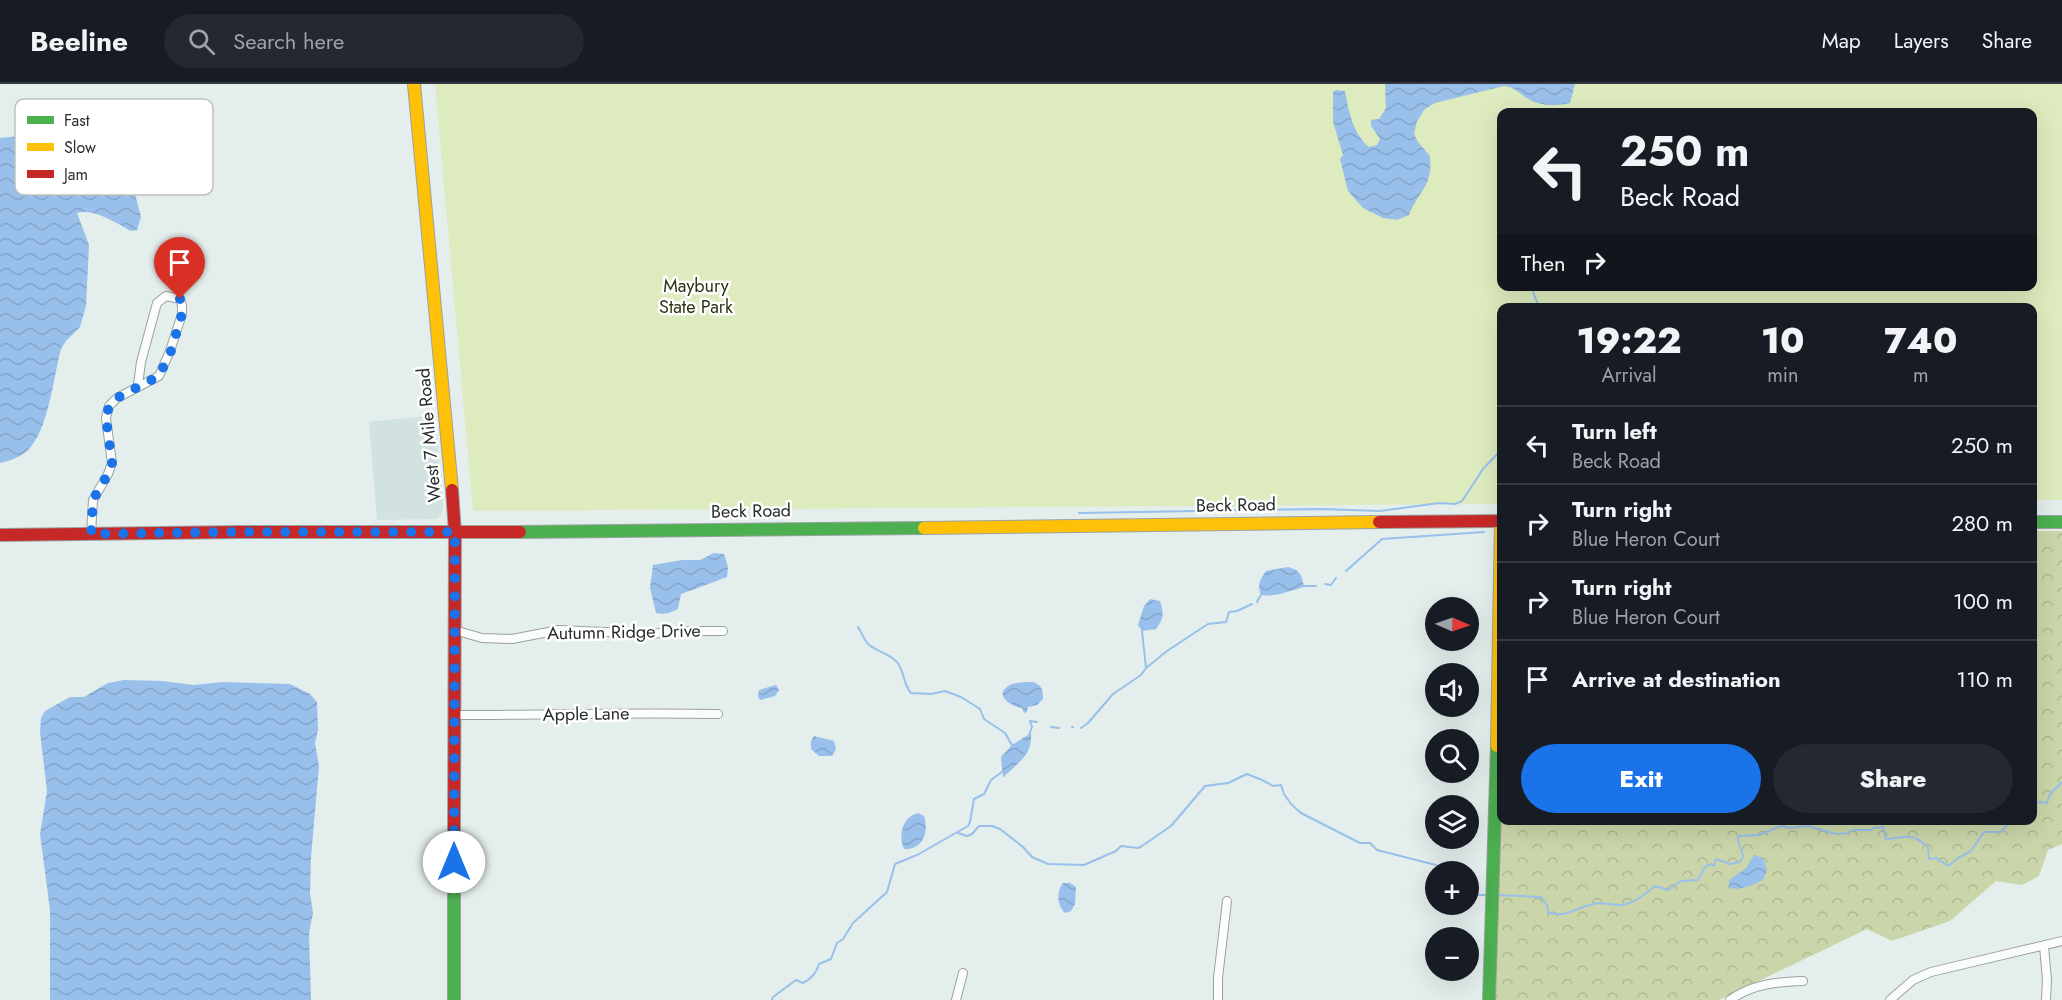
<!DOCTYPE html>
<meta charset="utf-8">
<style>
body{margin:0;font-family:Jost,sans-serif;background:#242831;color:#f1f3f6;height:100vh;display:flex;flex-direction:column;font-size:22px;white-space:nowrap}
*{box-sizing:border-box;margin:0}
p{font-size:20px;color:#9ea1a6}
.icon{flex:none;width:33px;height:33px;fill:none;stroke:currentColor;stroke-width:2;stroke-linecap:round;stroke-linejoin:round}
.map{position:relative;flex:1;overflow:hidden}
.drawer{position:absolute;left:1497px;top:219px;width:540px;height:522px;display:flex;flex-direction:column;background:#171b24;border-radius:12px;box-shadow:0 6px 24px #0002}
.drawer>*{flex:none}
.top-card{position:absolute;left:1497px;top:24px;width:540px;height:183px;border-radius:12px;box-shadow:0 6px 24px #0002;background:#171b24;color:#f1f3f6;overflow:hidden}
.needle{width:39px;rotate:92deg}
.buttons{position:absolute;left:1425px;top:513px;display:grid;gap:12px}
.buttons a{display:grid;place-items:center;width:54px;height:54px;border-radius:50%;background:#171b24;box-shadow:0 6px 24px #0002;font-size:30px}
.pin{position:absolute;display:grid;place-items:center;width:51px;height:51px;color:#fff;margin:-62px -26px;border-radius:50% 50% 50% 0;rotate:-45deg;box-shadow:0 0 6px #0007}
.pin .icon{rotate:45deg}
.me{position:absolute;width:66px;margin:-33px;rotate:0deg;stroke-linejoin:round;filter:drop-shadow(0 0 4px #0008)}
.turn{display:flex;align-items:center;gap:21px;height:126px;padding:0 24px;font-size:27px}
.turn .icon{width:78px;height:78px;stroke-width:2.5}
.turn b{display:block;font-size:42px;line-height:51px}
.then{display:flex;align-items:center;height:57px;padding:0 24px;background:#0003;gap:12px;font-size:22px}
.eta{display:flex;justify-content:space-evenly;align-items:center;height:102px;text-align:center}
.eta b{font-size:36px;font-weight:800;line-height:42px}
.cta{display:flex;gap:12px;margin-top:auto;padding:12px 24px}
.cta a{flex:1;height:69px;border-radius:36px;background:#1a73e8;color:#fff;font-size:24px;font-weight:800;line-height:69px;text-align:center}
.cta a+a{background:#242831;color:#f1f3f6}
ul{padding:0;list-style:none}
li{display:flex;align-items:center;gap:18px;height:78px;padding:0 24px;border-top:2px solid #363941}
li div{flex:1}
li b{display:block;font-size:22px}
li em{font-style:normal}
header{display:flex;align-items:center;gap:36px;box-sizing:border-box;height:84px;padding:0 30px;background:#171b24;border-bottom:2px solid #363941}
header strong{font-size:28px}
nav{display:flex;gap:33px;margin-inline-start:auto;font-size:21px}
.search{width:420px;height:54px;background:#242831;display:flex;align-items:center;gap:15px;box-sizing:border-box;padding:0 21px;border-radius:33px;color:#9ea1a6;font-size:22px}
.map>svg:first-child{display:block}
.built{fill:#d1e2e0}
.forest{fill:url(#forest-crowns)}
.park{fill:#deebbe;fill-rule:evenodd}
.water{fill:url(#water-waves)}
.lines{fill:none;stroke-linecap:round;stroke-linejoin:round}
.stream{stroke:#98c0eb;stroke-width:2}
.street-casing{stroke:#9ba2a1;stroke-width:10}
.fast-casing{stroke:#9ba2a1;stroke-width:14}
.slow-casing{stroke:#9ba2a1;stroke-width:14}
.jam-casing{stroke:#9ba2a1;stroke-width:14}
.street{stroke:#fbfcfc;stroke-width:8}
.fast{stroke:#4caf50;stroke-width:12}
.slow{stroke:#ffc107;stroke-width:12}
.jam{stroke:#c62828;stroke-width:12}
.route{stroke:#1a73e8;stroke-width:10;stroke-dasharray:0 18}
.labels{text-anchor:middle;stroke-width:5;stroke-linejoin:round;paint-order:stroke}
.park-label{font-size:18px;fill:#2e3412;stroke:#fff}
.street-label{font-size:18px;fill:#282e2d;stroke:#fff}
.key{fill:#fff;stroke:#bec0c0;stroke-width:1.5}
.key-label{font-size:16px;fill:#282e2d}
</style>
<header>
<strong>Beeline</strong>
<div class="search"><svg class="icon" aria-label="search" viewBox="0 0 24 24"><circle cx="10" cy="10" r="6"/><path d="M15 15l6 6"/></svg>Search here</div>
<nav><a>Map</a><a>Layers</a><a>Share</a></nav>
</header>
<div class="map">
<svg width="2062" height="916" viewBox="0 0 2062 916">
<defs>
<pattern id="forest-crowns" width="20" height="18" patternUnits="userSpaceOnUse" patternTransform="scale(1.5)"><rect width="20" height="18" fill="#cad6a9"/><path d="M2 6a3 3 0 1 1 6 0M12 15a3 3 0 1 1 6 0" fill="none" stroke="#aeb892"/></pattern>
<pattern id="water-waves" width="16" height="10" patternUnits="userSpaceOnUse" patternTransform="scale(1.5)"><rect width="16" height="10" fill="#98c0eb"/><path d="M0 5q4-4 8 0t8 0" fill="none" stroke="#83a5ca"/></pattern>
</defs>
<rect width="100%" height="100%" fill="#e4eeec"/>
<path class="built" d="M435,331L443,423L441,430L437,435L377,436L369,338Z"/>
<path class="forest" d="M2033,447H2062V760L2048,766L2039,792L2022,801L1996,797L1950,837L1892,857L1867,845L1719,916H1494L1501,732L1502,736H2032Z"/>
<path class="park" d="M435,0H2062V416H2033L2032,224H1502L1501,420L473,427ZM1502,28H2032V202H1502Z"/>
<path class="water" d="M1385,0H1575L1570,19C1558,22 1541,22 1530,16C1521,11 1515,3 1504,2L1435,19L1425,25L1417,37L1414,50L1418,58L1430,72C1433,103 1419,106 1409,131L1397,136L1383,134L1363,124L1348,107L1340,75L1343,71L1333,38V8L1336,6L1345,7C1349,28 1352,48 1369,63L1377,61L1380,55L1371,42V36L1379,35L1386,24Z
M81,27L85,28L113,52L122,55L128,62L139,91L135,110L141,133L137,146L131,147C116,139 94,124 77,129L89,161L86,222L80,243L66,257L61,265C53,294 49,347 26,368C18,374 9,377 0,379V54L20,52L35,58L56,100L64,111L51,57L46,52L33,45L32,42L38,40L58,48L63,43L67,30Z
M714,469L724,470L728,483L727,493C712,499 697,504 681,510L678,525C670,529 665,531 656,529L650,504L653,481L682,476H700Z
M1288,483C1300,486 1302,491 1304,503C1290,507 1276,513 1261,511C1257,501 1260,495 1266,487Z
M1150,515L1160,517C1164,528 1164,535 1156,545L1142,547L1138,541L1144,522Z
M124,596L162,597L194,601L222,598L290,600L310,610L317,618L318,646L315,659L319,682L311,773L310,809L313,829L309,849L311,916H50V826L40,750L47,707L40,648L41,634L45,627L70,613H84L108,599Z
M1033,598C1042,601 1043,606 1043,615L1037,621L1028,623L1027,628L1024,629L1022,624C1013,623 993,612 1008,602C1014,598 1025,598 1033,598Z
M776,601L779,606L775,612L760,616L758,612L759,606Z
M1031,649C1033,671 1017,679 1003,694L1001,673L1012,661Z
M814,652L834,657L836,665L832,672H819L811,665V657Z
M918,729L924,732C929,747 924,766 904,765C898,752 902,733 918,729Z
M1754,771L1763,774L1767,786L1763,796C1753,801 1741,807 1729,804V796L1746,784Z
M1063,799H1070L1076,803L1075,820L1071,827L1065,829C1057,821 1056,808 1063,799Z"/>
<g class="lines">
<path class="stream" d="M1531,202L1539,224
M1079,429L1321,425L1380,427L1439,419L1455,420L1462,417L1483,385L1502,365
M1346,487L1382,455L1484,448
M1325,500L1331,501L1336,494
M1304,502H1316
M1257,518L1262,509
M858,543C861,548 864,555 868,560C877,568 889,569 897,578C905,588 902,598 911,609L931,610L945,607L961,613L980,625L984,635L1005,649L1013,663
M1142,547L1146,584
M1051,643L1059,644
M1072,643H1073
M1081,644L1088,639L1113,610L1141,591L1146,584L1167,567L1208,540L1226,538L1229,528L1237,527L1252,520
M1029,651L1032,643L1030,637L1037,638
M2032,724L2038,718L2047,719L2050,710L2062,698
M958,749L967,752L972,750L979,742H992L1000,745L1023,763L1032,773L1048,780L1084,781L1116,767L1121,762L1138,764L1142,762L1171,742L1205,702L1228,699L1247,690L1262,696L1273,702L1281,701L1284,710L1291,720L1301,729L1360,759H1370L1377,766L1436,781L1442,788
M1468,807L1476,811H1487
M1495,811L1541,813L1547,821L1548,828C1565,835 1578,823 1593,820C1602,817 1613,822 1622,821C1635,819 1646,809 1655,802L1668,806L1681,797L1698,796L1706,782L1711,780L1714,782L1716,775L1730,780L1740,778L1743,772L1738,756L1739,752L1759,751L1781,742L1790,744L1807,742L1836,750L1848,749L1853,746H1871L1874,744L1883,743L1886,755C1906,754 1910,747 1928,763L1929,775L1937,774L1948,782L1958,774L1971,767L1984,748H2001L2008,740L2018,736
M772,916L773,913L796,896L803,899C811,895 817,888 819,880L831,875L837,859L843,855L853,839L887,808L895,780L917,771L968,742L970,738L974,715L984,710L991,696L1003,687"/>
<defs>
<path id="street" d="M91,450L93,416L108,390L112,379L106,334L109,322L117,314L159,292L170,267L182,230V221L180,215L166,212L157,219L141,278L138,301
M454,546L482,554L512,555L559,546L647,550L690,547H723
M454,631C542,631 630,628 718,630
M2044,862L2047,896L2046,916
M956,916L963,889
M1218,916V894L1227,817
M1730,916C1752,900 1777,898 1803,897
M1890,916L1913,896L1931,888L2062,857"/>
<path id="fast" d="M2032,438H2062
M520,448L924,444
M454,916V751
M1489,916L1497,662"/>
<path id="slow" d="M414,0L452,406
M924,444L1379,438
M1497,662L1501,437"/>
<path id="jam" d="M452,406L455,449L454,751
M1379,438L1502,437
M0,451L240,448H520"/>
</defs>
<use href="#street" class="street-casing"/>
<use href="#fast" class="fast-casing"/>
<use href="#slow" class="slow-casing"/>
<use href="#jam" class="jam-casing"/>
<use href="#street" class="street"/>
<use href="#fast" class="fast"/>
<use href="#slow" class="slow"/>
<use href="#jam" class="jam"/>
</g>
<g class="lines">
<path class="route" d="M180,215L182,230L171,267L159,292L117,314L109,322L106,334L112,379L108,390L93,416L91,450L240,448H455L454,778"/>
</g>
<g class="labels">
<g class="park-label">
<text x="696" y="208">Maybury<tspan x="696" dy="21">State Park</tspan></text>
</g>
<g class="street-label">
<text transform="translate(429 351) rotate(-95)" y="6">West 7 Mile Road</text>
<text transform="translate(1236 421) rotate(-1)" y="6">Beck Road</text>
<text transform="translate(751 427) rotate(-1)" y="6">Beck Road</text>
<text transform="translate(624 548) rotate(-1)" y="6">Autumn Ridge Drive</text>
<text transform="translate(586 630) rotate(-1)" y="6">Apple Lane</text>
</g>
</g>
<rect x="15" y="15" width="198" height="96" rx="9" class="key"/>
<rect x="27" y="32" width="27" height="8" fill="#4caf50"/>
<rect x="27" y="59" width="27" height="8" fill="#ffc107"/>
<rect x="27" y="86" width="27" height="8" fill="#c62828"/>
<g class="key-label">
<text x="64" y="42">Fast</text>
<text x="64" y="69">Slow</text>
<text x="64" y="96">Jam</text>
</g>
</svg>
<div class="buttons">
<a><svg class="needle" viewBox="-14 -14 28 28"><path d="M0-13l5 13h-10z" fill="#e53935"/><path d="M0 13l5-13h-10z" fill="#9ea1a6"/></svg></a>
<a><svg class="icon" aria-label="sound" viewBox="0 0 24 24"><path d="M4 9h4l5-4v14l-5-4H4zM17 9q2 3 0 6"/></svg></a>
<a><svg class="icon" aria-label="search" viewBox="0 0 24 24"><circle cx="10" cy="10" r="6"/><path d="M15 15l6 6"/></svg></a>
<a><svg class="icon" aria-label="layers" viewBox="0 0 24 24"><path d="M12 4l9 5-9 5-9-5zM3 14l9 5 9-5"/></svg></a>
<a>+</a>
<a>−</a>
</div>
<div class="pin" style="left:180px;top:215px;background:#d93025"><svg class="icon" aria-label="arrive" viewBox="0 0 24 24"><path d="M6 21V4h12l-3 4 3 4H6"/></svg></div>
<svg class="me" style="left:454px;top:778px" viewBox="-20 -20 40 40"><circle r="19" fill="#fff"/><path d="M0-13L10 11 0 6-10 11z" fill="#1a73e8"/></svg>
<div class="top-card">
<div class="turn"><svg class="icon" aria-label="left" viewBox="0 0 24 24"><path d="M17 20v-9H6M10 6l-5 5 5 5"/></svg><div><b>250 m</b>Beck Road</div></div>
<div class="then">Then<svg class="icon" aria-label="right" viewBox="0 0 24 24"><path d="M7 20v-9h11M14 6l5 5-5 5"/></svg></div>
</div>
<section class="drawer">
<div class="eta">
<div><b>19:22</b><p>Arrival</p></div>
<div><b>10</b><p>min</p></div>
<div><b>740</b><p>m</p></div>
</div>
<ul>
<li><svg class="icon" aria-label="left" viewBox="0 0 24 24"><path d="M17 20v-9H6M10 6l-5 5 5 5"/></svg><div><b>Turn left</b><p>Beck Road</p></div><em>250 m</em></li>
<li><svg class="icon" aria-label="right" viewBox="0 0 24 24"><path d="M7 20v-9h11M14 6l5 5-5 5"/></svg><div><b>Turn right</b><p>Blue Heron Court</p></div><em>280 m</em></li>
<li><svg class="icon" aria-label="right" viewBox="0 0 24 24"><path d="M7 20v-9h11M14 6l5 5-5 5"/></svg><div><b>Turn right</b><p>Blue Heron Court</p></div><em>100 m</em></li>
<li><svg class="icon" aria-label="arrive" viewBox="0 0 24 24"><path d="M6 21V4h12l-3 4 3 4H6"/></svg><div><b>Arrive at destination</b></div><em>110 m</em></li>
</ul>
<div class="cta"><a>Exit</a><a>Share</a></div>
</section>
</div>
